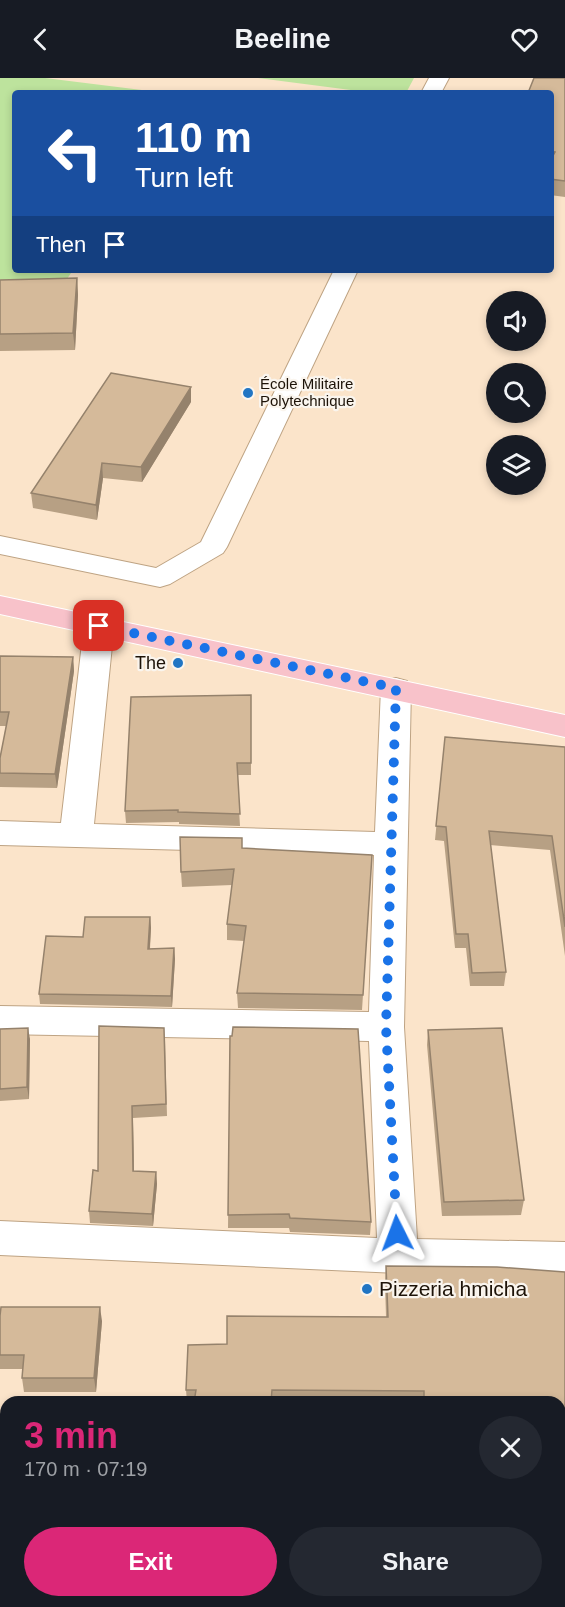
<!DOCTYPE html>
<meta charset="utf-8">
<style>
body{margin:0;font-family:Arial,sans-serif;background:#242831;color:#f1f3f6;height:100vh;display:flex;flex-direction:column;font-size:22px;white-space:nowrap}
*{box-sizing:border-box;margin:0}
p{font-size:20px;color:#9ea1a6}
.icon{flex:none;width:33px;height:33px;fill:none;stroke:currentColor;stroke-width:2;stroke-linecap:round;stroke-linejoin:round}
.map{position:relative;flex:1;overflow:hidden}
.panel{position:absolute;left:0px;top:1318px;width:566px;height:212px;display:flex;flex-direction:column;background:#171b24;border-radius:18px 18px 0 0;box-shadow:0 3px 9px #0003}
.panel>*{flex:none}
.banner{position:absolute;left:12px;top:12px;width:542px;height:183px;border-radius:6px;box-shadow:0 3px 9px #0003;background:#1a4fa0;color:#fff;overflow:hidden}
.fabs{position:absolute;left:486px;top:213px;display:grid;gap:12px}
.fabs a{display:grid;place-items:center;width:60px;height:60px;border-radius:50%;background:#171b24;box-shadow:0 3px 9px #0003;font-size:30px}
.pin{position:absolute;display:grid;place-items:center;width:51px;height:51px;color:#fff;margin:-26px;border-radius:12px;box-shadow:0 3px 9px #0006}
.me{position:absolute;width:66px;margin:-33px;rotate:357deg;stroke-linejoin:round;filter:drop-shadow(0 0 4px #0008)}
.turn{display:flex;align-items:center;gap:21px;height:126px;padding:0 24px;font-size:27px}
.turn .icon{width:78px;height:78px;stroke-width:2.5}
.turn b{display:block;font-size:42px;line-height:51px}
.then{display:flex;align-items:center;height:57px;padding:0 24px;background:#0003;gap:12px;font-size:22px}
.round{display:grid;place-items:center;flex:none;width:63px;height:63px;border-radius:32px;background:#242831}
.overview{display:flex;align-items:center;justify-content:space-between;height:102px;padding:0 24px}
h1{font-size:36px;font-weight:800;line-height:45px;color:#db2777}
.button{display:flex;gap:12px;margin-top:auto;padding:12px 24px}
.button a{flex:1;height:69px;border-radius:36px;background:#db2777;color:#fff;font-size:24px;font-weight:800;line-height:69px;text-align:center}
.button a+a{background:#242831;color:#f1f3f6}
header{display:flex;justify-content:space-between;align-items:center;height:78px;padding:0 24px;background:#171b24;font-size:27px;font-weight:800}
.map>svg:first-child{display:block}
.green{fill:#bde39d}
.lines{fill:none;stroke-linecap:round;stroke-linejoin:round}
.minor-casing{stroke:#bea383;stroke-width:2}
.major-casing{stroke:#fff;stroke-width:2}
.minor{fill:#fff;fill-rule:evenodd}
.major{fill:#f8c2ca;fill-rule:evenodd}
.wall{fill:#b7a084}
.shaded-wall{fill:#95826c}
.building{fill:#d5ba9a;stroke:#95826c;stroke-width:1.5}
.route{stroke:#1a73e8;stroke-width:10;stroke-dasharray:0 18}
.poi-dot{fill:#2175c3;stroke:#faf5ee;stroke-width:2}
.labels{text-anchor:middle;stroke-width:4.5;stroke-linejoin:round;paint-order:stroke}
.far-poi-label{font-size:15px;fill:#1d1308;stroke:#faf5ee;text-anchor:start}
.poi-label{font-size:18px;fill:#1d1308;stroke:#faf5ee;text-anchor:end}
.near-poi-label{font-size:21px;fill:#1d1308;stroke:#faf5ee;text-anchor:start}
</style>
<header><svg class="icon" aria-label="back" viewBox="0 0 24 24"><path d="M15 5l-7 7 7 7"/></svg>Beeline<svg class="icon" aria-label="heart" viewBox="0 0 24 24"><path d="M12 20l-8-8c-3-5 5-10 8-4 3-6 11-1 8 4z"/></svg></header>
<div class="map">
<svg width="565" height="1529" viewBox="0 0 565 1529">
<rect width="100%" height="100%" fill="#fbe4ca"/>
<path class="green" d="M0,0H45L166,15H15V192H73L57,216L0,207Z
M258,0H414L406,15H374Z"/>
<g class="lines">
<defs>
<path id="minor" d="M429,0H449L441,15H421Z
M334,192H358L227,469L223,475L170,506L160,509L0,476V458L156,490L201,464Z
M99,539L109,541L114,548L94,746L375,754L381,610L385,603L396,600L407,603L411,610L404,949L417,1161L565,1164V1198L398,1195L0,1177V1143L377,1160L369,963L0,956V928L369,934L374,777L0,767V743L61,745L84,548L89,541Z"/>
<path id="major" d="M0,518L565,637V659L0,536Z"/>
</defs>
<use href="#minor" class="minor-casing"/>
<use href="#major" class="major-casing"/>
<use href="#minor" class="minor"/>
<use href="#major" class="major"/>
</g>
<path class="wall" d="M565,0V119L550,117V15Z
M77,200L78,217L75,272L0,273V202Z
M191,324L142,404L103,400L97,442L33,430L31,415Z
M0,578L73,579L74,593L57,710L0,709V680L6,648H0Z
M251,617V697H237L240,748L179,746V744L126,745L125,733Z
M445,659L565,669V878L550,772L490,767L506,894L504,908H470L466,870H455L444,763L435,762Z
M242,770L372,777L362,932L238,930L237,915L244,863L227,862V846L232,807L182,809L181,794Z
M150,839L151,850L150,871L174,870L175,881L172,929L40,926L39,916L83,859Z
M0,951L30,961L29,1021L0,1023Z
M428,952L524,1122L521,1137L442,1138L427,967Z
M230,958L371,1144L370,1157L290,1154L289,1150H228Z
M165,961L167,1038L133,1040L134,1093L156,1094L157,1106L153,1148L90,1145L89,1133L98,1093Z
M386,1188L565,1194V1529H544L476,1524H560V1324H187L186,1312L227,1266L386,1239L385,1204Z
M0,1238L102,1243L96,1314H24L22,1300L23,1291H0Z
M0,1401H6V1507H1L0,1516Z"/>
<path class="shaded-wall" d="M77,200L78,217L75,272L73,255Z
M191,309V324L142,404L141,389Z
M102,385L103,400L97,442L96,427Z
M73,579L74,593L57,710L55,696Z
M150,839L151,850L149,881L148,871Z
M174,870L175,881L172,929L171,918Z
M28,950L30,961L29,1021L27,1009Z
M132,1028L133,1040L134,1105L133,1093Z
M156,1094L157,1106L153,1148L152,1136Z
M100,1229L102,1243L96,1314L94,1300Z"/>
<path class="building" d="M534,0H565V103L550,101V83L555,74L550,73V15H528Z
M77,200L73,255L0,256V202Z
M111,295L191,309L141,389L102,385L96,427L31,415Z
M0,578L73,579L55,696L0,695V680L9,634H0Z
M251,617V685H237L240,736L178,734V732L125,733L131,619Z
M445,659L565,669V849L552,758L489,753L506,894L472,895L468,856H456L446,749L436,748Z
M180,759L242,760V770L372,777L363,917L237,915L246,848L227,846L234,791L181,794Z
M85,839H150L148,871L174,870L171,918L39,916L46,858L83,859Z
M99,948L164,950L166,1026L132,1028L133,1093L156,1094L152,1136L89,1133L93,1092L98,1093Z
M233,949L358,951L371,1144L290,1140L289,1136L228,1137L230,958H232Z
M28,950L27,1009L0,1011V951Z
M502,950L524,1122L444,1124L428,952Z
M386,1188L497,1189L565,1194V1517H560V1324H424V1313L272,1312L271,1324H194L196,1312H186L188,1267L227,1266V1238L388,1239Z
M1,1229H100L94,1300H22L24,1277H0V1238Z
M0,1401H6V1494H0Z
M77,1524H177V1529H77Z"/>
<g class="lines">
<path class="route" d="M99,548L396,610L386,949L397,1155"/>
</g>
<g class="poi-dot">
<circle cx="248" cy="315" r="6"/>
<circle cx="178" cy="585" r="6"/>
<circle cx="367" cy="1211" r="6"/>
</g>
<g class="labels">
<g class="far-poi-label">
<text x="260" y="311">École Militaire<tspan x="260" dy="17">Polytechnique</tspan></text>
</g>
<g class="poi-label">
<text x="166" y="591">The</text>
</g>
<g class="near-poi-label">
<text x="379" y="1218">Pizzeria hmicha</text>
</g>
</g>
</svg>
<div class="fabs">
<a><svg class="icon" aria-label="sound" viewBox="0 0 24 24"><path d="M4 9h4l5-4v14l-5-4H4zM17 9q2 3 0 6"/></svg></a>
<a><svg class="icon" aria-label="search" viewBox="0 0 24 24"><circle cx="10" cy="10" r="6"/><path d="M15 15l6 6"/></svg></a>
<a><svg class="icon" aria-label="layers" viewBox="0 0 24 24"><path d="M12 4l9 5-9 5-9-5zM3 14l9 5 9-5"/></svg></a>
</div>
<div class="pin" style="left:99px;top:548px;background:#d93025"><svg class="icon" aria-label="arrive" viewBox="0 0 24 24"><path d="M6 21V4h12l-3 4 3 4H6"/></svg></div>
<svg class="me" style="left:397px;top:1155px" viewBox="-20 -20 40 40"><path d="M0-17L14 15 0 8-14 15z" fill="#1a73e8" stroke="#fff" stroke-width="4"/></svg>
<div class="banner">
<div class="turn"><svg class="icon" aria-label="left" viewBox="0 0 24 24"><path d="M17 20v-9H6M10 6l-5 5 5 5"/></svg><div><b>110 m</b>Turn left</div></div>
<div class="then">Then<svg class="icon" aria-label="arrive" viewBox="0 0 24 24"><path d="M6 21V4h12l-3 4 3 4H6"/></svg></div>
</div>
<section class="panel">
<div class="overview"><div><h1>3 min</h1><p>170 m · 07:19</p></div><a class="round"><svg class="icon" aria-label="close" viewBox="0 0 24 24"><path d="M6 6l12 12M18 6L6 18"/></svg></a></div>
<div class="button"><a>Exit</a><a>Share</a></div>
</section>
</div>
